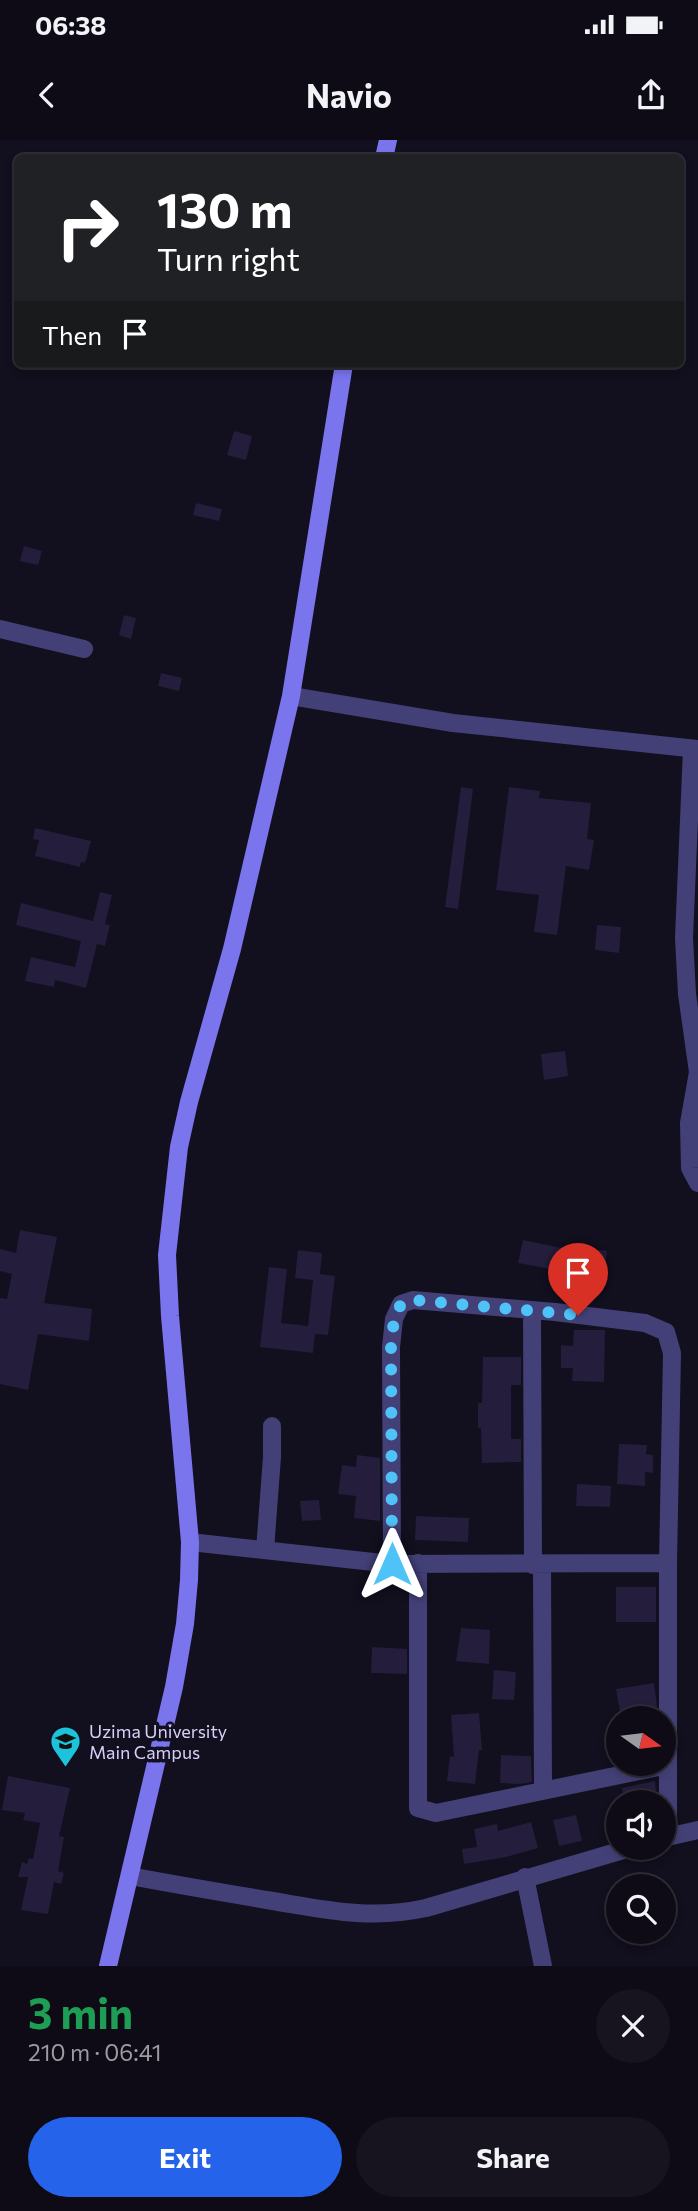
<!DOCTYPE html>
<meta charset="utf-8">
<style>
body{margin:0;font-family:Commissioner,sans-serif;background:#17141f;color:#f1f3f6;height:100vh;display:flex;flex-direction:column;font-size:26px;white-space:nowrap}
*{box-sizing:border-box;margin:0}
p{font-size:23px;color:#9b9ba1}
.icon{flex:none;width:38px;height:38px;fill:none;stroke:currentColor;stroke-width:2;stroke-linecap:round;stroke-linejoin:round}
.map{position:relative;height:1826px;overflow:hidden}
.sheet{display:flex;flex-direction:column;background:#0e0b16;flex:1}
.sheet>*{flex:none}
.hud{position:absolute;left:14px;top:14px;width:670px;height:214px;border-radius:10px;box-shadow:0 4px 10px #0003,0 0 0 2px #2e2b35;background:#202124;color:#fff;overflow:hidden}
.needle{width:46px;rotate:104deg}
.controls{position:absolute;left:606px;top:1566px;display:grid;gap:14px}
.controls a{display:grid;place-items:center;width:70px;height:70px;border-radius:50%;background:#0e0b16;box-shadow:0 4px 10px #0003,0 0 0 2px #2e2b35;font-size:35px}
.pin{position:absolute;display:grid;place-items:center;width:60px;height:60px;color:#fff;margin:-72px -30px;border-radius:50% 50% 50% 0;rotate:-45deg;box-shadow:0 0 7px #0007}
.pin .icon{rotate:45deg}
.me{position:absolute;width:77px;margin:-38px;rotate:0deg;stroke-linejoin:round;filter:drop-shadow(0 0 5px #0008)}
.turn{display:flex;align-items:center;gap:24px;height:147px;padding:0 28px;font-size:32px}
.turn .icon{width:91px;height:91px;stroke-width:2.5}
.turn b{display:block;font-size:49px;line-height:60px}
.then{display:flex;align-items:center;height:66px;padding:0 28px;background:#0003;gap:14px;font-size:26px}
.round{display:grid;place-items:center;flex:none;width:74px;height:74px;border-radius:37px;background:#17141f}
.headline{display:flex;align-items:center;justify-content:space-between;height:119px;padding:0 28px}
h1{font-size:42px;font-weight:700;line-height:52px;color:#1e9e55}
.action{display:flex;gap:14px;margin-top:auto;padding:14px 28px}
.action a{flex:1;height:80px;border-radius:42px;background:#2563eb;color:#fff;font-size:28px;font-weight:700;line-height:80px;text-align:center}
.action a+a{background:#17141f;color:#f1f3f6}
.status{display:flex;justify-content:space-between;align-items:center;height:49px;padding:0 35px;background:#0e0b16;direction:ltr}
.status svg{height:19px;fill:currentColor}
header{display:flex;justify-content:space-between;align-items:center;height:91px;padding:0 28px;background:#0e0b16;font-size:32px;font-weight:700}
.map>svg:first-child{display:block}
.building{fill:#241d3c}
.lines{fill:none;stroke-linecap:round;stroke-linejoin:round}
.street{stroke:#434077;stroke-width:18}
.secondary{stroke:#7a74ed;stroke-width:18}
.route{stroke:#4fc3f7;stroke-width:12;stroke-dasharray:0 21.6}
.labels{text-anchor:middle;stroke-width:7;stroke-linejoin:round;paint-order:stroke}
.poi-label{font-size:18px;fill:#d7d1f9;stroke:#120f1e;text-anchor:start}
</style>
<div class="status"><b>06:38</b><svg viewBox="0 0 49 12"><path d="M0 12V9h3v3zM5 12V6h3v6zM10 12V3h3v9zM15 12V0h3v12zM26 1h20v11H26zM47 4h2v5h-2z"/></svg></div>
<header><svg class="icon" aria-label="back" viewBox="0 0 24 24"><path d="M15 5l-7 7 7 7"/></svg>Navio<svg class="icon" aria-label="share" viewBox="0 0 24 24"><path d="M12 15V3M7 8l5-5 5 5M5 13v7h14v-7"/></svg></header>
<div class="map">
<svg width="698" height="1826" viewBox="0 0 698 1826">
<rect width="100%" height="100%" fill="#120f1e"/>
<path class="building" d="M234,291L252,296L246,320L227,315Z
M196,363L222,369L219,381L193,375Z
M24,406L42,411L38,425L20,421Z
M124,475L136,478L131,499L119,495Z
M161,533L182,538L179,551L158,546Z
M461,647L473,649L458,769L445,767Z
M509,647L540,651L539,658L591,663L587,699L594,700L589,730L566,726L557,795L534,792L539,755L496,750Z
M35,688L91,701L85,723L81,722L80,727L35,716L39,700L33,699Z
M100,752L112,755L105,784L110,785L105,806L97,804L86,848L55,840L54,847L25,841L31,817L75,827L81,801L16,785L21,763L93,781Z
M597,785L621,787L619,813L595,810Z
M565,911L568,936L544,940L541,914Z
M20,1090L57,1097L44,1163L92,1169L89,1201L38,1194L28,1250L0,1244V1158L7,1159L12,1134L0,1131V1109L16,1113Z
M523,1100L566,1109L562,1131L518,1123Z
M591,1109L607,1111L602,1150L586,1147Z
M298,1110L322,1113L320,1134L335,1136L328,1195L315,1194L313,1213L260,1207L269,1127L287,1129L281,1183L308,1186L313,1140L295,1138Z
M574,1190H605L604,1242L572,1241L573,1228H561V1205L573,1206Z
M483,1217H521V1245H511V1299H521V1322L482,1323L481,1288H478V1263H482Z
M619,1304L647,1305L646,1314L653,1315V1333L645,1332V1346L617,1344Z
M357,1315L380,1318V1381L354,1378L356,1356L338,1354L342,1325L356,1327Z
M577,1344L611,1346L610,1367L576,1366Z
M319,1360L321,1380L302,1381L300,1361Z
M416,1376L469,1378L468,1402L415,1400Z
M616,1447H656V1482H616Z
M461,1488L490,1490L489,1524L456,1521Z
M372,1507L407,1509V1534L371,1533Z
M494,1530L516,1532L514,1560L492,1559Z
M654,1543L657,1567L648,1568L649,1578H621L616,1549Z
M479,1573L482,1610H479L475,1644L447,1641L450,1616L454,1617L451,1575Z
M501,1615L531,1616L532,1642L520,1644L500,1643Z
M8,1636L70,1648L59,1696L64,1697L58,1731L64,1733L61,1744L54,1742L48,1774L21,1770L28,1737H18L22,1722L27,1724L29,1718L33,1719L40,1683L23,1680L25,1673L2,1670Z
M655,1641L657,1662H625L622,1648Z
M576,1675L582,1701L559,1706L553,1680Z
M531,1682L538,1708L506,1717L464,1724L462,1709L477,1707L474,1689L497,1684L498,1691Z"/>
<g class="lines">
<path class="street" d="M0,489L84,509
M291,556L453,583L698,609
M692,609L684,798L687,854L698,932L689,983L690,1028L698,1043
M532,1170L533,1425
M190,1402L392,1424L668,1423
M265,1410L272,1317V1286
M418,1423V1668L436,1673L668,1625
M392,1424L391,1207L394,1179L401,1164L413,1160L555,1172L645,1183L666,1192L672,1213L668,1423V1696
M542,1425L543,1651
M663,1698L698,1690
M130,1736C178,1745 225,1753 273,1761C327,1770 371,1780 426,1768L630,1708
M525,1737L543,1826"/>
<path class="secondary" d="M384,18L388,0
M108,1826L174,1547L185,1484L189,1440L190,1402L170,1176L167,1115L179,1007L189,962L232,809L291,556L344,224"/>
</g>
<g class="lines">
<path class="route" d="M392,1424L391,1207L394,1179L401,1164L413,1160L578,1175"/>
</g>
<defs>
<symbol id="university-pin" viewBox="-11 -11 22 30"><path d="M0 17L-7.5 6A9.5 9.5 0 1 1 7.5 6Z" fill="#1cc3da" stroke="#120f1e"/><path d="M0-5L7-2L0 1L-7-2ZM-4 1L0 2.5L4 1V4Q0 6-4 4Z" fill="#111"/></symbol>
</defs>
<g fill-rule="evenodd">
<use href="#university-pin" x="48" y="1584" width="35" height="47"/>
</g>
<g class="labels">
<g class="poi-label">
<text x="89" y="1598">Uzima University<tspan x="89" dy="21">Main Campus</tspan></text>
</g>
</g>
</svg>
<div class="controls">
<a><svg class="needle" viewBox="-14 -14 28 28"><path d="M0-13l5 13h-10z" fill="#e53935"/><path d="M0 13l5-13h-10z" fill="#9b9ba1"/></svg></a>
<a><svg class="icon" aria-label="sound" viewBox="0 0 24 24"><path d="M4 9h4l5-4v14l-5-4H4zM17 9q2 3 0 6"/></svg></a>
<a><svg class="icon" aria-label="search" viewBox="0 0 24 24"><circle cx="10" cy="10" r="6"/><path d="M15 15l6 6"/></svg></a>
</div>
<div class="pin" style="left:578px;top:1175px;background:#d93025"><svg class="icon" aria-label="arrive" viewBox="0 0 24 24"><path d="M6 21V4h12l-3 4 3 4H6"/></svg></div>
<svg class="me" style="left:392px;top:1424px" viewBox="-20 -20 40 40"><path d="M0-17L14 15 0 8-14 15z" fill="#4fc3f7" stroke="#fff" stroke-width="4"/></svg>
<div class="hud">
<div class="turn"><svg class="icon" aria-label="right" viewBox="0 0 24 24"><path d="M7 20v-9h11M14 6l5 5-5 5"/></svg><div><b>130 m</b>Turn right</div></div>
<div class="then">Then<svg class="icon" aria-label="arrive" viewBox="0 0 24 24"><path d="M6 21V4h12l-3 4 3 4H6"/></svg></div>
</div>
</div>
<section class="sheet">
<div class="headline"><div><h1>3 min</h1><p>210 m · 06:41</p></div><a class="round"><svg class="icon" aria-label="close" viewBox="0 0 24 24"><path d="M6 6l12 12M18 6L6 18"/></svg></a></div>
<div class="action"><a>Exit</a><a>Share</a></div>
</section>
